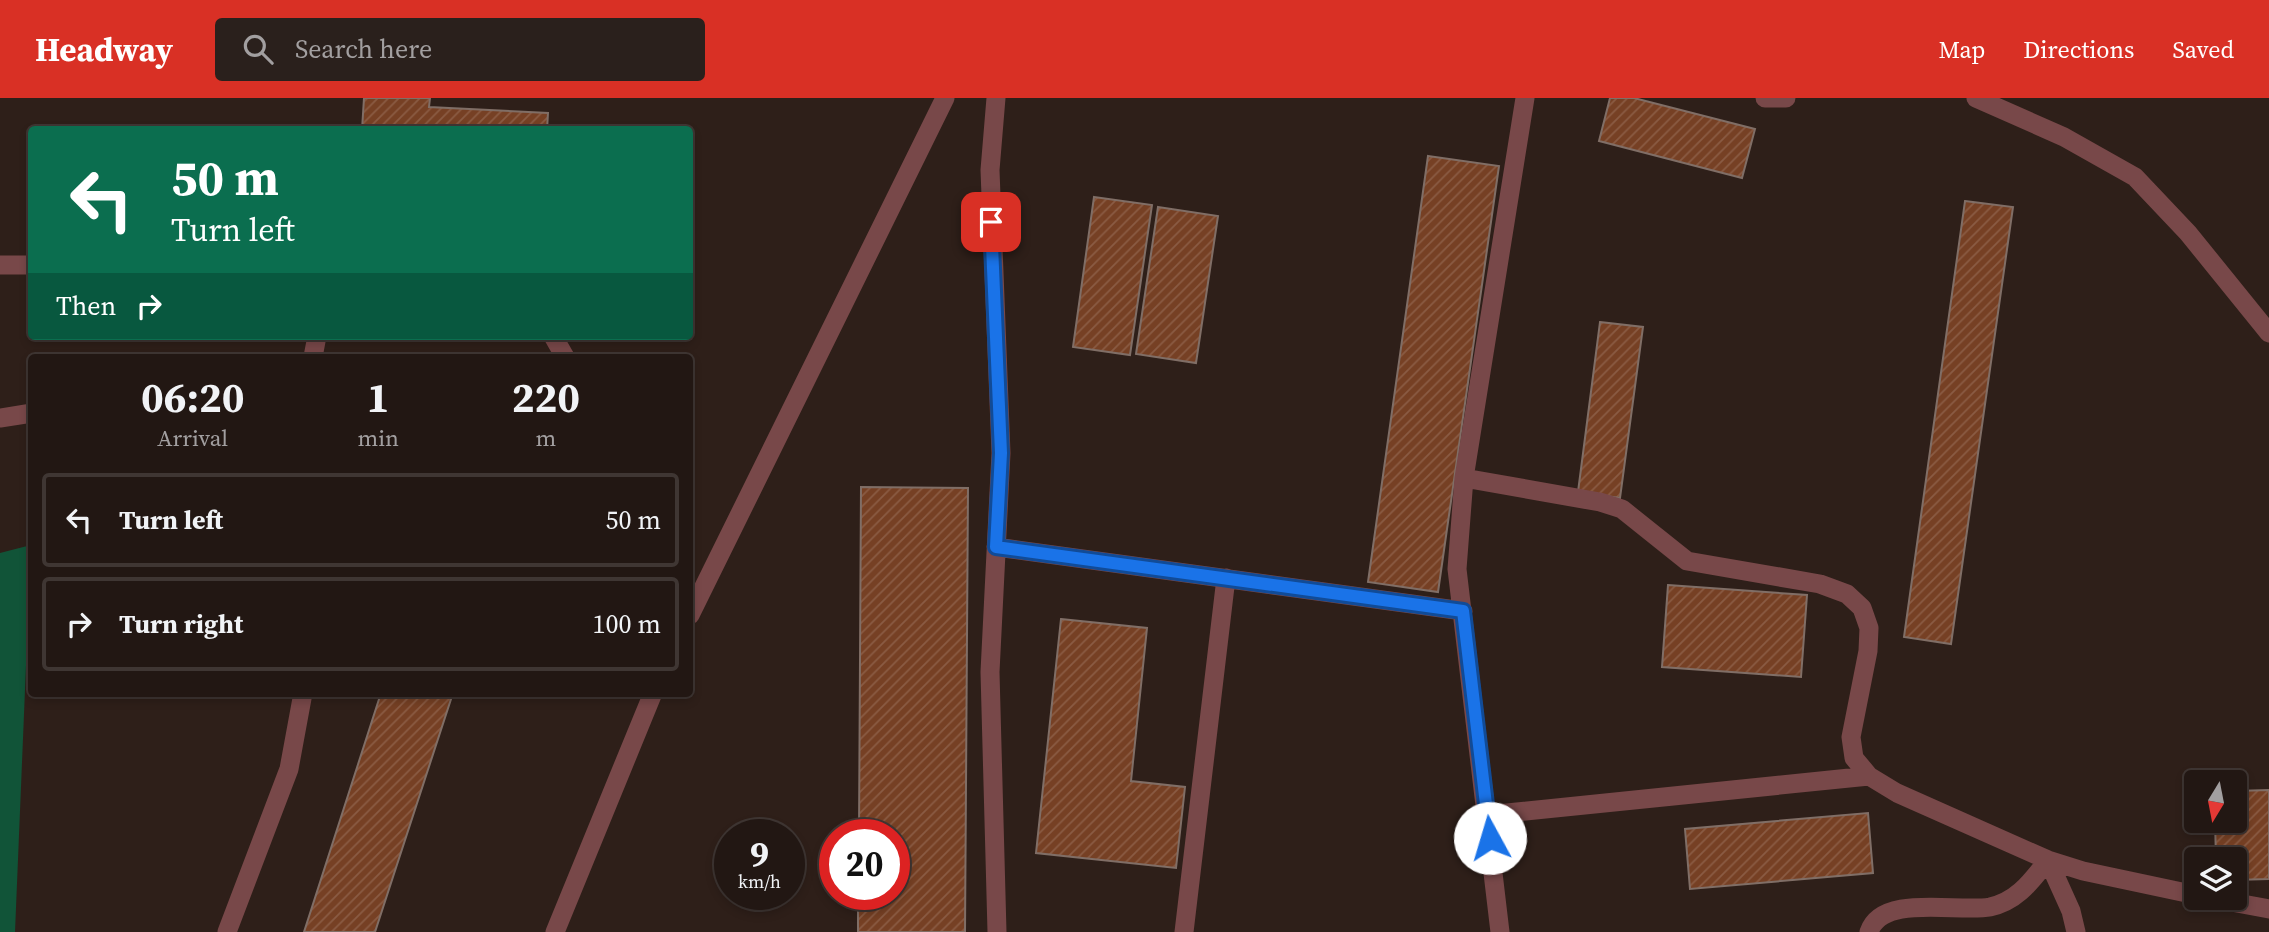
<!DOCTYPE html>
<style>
body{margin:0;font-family:"Source Serif 4",serif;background:#2a201c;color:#f1f3f6;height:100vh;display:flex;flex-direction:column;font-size:26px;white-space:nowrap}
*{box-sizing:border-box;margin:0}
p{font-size:23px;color:#a29fa0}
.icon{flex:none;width:38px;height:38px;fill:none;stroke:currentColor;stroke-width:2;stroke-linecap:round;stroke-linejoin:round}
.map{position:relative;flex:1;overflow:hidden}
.details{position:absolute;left:28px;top:256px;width:665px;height:343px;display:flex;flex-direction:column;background:#221713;border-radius:7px;box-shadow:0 4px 10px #0003,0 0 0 2px #3f3633}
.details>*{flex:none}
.hud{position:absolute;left:28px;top:28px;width:665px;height:214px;border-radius:7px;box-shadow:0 4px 10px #0003,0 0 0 2px #3f3633;background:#0b6e4f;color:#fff;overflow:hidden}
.needle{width:46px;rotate:190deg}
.buttons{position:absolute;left:2184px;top:672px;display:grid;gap:14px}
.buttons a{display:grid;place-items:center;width:63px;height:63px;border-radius:7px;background:#221713;box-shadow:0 4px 10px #0003,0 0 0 2px #3f3633;font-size:35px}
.speed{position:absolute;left:714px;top:721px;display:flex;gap:14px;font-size:35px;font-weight:700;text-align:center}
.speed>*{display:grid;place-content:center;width:91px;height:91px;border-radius:50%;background:#221713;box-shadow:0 4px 10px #0003,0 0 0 2px #3f3633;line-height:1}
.speed small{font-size:18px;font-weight:400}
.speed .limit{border:10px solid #d22;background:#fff;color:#111}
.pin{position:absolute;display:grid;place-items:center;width:60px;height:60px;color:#fff;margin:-30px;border-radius:14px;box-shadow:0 4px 10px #0006}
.me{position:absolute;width:77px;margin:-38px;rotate:354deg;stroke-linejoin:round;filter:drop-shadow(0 0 5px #0008)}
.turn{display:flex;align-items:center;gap:24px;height:147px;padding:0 28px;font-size:32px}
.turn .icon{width:91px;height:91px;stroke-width:2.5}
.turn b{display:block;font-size:49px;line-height:60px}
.then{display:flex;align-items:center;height:66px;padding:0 28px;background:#0003;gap:14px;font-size:26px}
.eta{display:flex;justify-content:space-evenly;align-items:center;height:119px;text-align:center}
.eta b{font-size:42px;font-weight:700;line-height:49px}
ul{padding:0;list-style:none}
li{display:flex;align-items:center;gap:21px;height:94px;margin:0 14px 10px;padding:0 14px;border:4px solid #3f3633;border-radius:7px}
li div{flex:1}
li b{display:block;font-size:26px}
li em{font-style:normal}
header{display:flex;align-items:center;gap:42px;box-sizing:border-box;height:98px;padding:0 35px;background:#d93025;color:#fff}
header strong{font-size:33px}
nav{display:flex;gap:38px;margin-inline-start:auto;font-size:24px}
.search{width:490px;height:63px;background:#2a201c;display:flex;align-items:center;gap:18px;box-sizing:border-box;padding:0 24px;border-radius:7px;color:#a29fa0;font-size:26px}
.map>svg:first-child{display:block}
.green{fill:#115438}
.building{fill:url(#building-hatch);stroke:#806e66;stroke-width:2}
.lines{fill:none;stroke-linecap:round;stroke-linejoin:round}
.service{stroke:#784849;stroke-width:19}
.route-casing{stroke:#114b97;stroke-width:18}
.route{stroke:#1a73e8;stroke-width:12}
</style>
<header>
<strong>Headway</strong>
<div class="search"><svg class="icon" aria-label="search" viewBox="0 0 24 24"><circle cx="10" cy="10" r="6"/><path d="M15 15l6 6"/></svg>Search here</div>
<nav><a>Map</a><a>Directions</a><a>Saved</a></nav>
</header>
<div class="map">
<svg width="2269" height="834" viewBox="0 0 2269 834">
<defs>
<pattern id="building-hatch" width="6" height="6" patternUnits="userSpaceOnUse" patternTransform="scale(1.75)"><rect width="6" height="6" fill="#764024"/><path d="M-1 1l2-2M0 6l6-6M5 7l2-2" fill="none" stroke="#8a5b43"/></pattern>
</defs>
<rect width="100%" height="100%" fill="#2e1f19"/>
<path class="green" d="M31,447L15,834H0V455Z"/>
<path class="building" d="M364,0H430L429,9L548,15L547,32H362Z
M1610,0H1634L1755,31L1742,80L1599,43Z
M1428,58L1499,68L1438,494L1368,484Z
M1094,99L1152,107L1130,257L1073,249Z
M1965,103L2013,109L1951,546L1904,539Z
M1158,109L1218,118L1196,265L1136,256Z
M1600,224L1643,229L1620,400L1578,394Z
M861,389L968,390L965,834H858V796H894V737H859Z
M1668,487L1807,497L1801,579L1662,569Z
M1061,521L1147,530L1131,683L1185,689L1176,770L1036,755Z
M381,595H453L375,834H304Z
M2269,692V781L2235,782V761H2216L2215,723H2235V693Z
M1868,715L1873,775L1690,791L1685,731Z"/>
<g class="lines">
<path class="service" d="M996,0L990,72L1001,355L990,574L997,834
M1765,0H1786
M1976,0L2064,39L2135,79L2188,135L2269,235
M0,167H32
M553,238L565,259
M313,259L317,238
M0,320L32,315
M1464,380L1600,404L1622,411L1687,463L1820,486L1847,496L1862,510L1869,530L1868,553L1851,639L1854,660L1869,678L1897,695L2048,762L2083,773L2196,797
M996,449L1463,513
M690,517L945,0
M1487,717L1869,678
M2210,800L2269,811
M227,834L289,671L303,595
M555,834L653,595
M1184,834L1226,480
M1500,834L1457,471L1464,380L1525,0
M1869,834C1882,795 1958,815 1990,809C2018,803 2032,782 2048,762L2071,813L2076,834"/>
</g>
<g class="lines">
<defs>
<path id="route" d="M991,124L1001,355L996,449L1463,513L1490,740"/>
</defs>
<use href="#route" class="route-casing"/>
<use href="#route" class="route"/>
</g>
</svg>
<div class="buttons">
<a><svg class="needle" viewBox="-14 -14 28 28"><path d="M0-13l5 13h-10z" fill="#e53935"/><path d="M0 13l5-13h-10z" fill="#a29fa0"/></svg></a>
<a><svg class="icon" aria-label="layers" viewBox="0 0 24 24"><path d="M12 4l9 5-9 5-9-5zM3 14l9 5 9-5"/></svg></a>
</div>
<div class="speed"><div>9<small>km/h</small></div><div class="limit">20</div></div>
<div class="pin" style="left:991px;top:124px;background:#d93025"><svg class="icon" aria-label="arrive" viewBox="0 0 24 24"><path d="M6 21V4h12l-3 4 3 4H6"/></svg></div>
<svg class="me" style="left:1490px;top:740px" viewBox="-20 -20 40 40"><circle r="19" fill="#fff"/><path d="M0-13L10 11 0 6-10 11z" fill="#1a73e8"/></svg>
<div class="hud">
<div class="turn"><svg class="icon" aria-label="left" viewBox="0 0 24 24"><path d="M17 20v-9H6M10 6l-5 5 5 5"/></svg><div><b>50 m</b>Turn left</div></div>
<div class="then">Then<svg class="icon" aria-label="right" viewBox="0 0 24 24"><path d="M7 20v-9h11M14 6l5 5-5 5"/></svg></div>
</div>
<section class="details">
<div class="eta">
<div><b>06:20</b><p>Arrival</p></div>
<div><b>1</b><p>min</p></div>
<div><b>220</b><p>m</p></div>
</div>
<ul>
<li><svg class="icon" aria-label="left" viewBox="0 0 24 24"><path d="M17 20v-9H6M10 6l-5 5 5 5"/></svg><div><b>Turn left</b></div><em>50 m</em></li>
<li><svg class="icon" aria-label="right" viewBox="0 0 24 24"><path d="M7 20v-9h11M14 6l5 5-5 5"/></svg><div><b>Turn right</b></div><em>100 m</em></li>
</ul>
</section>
</div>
